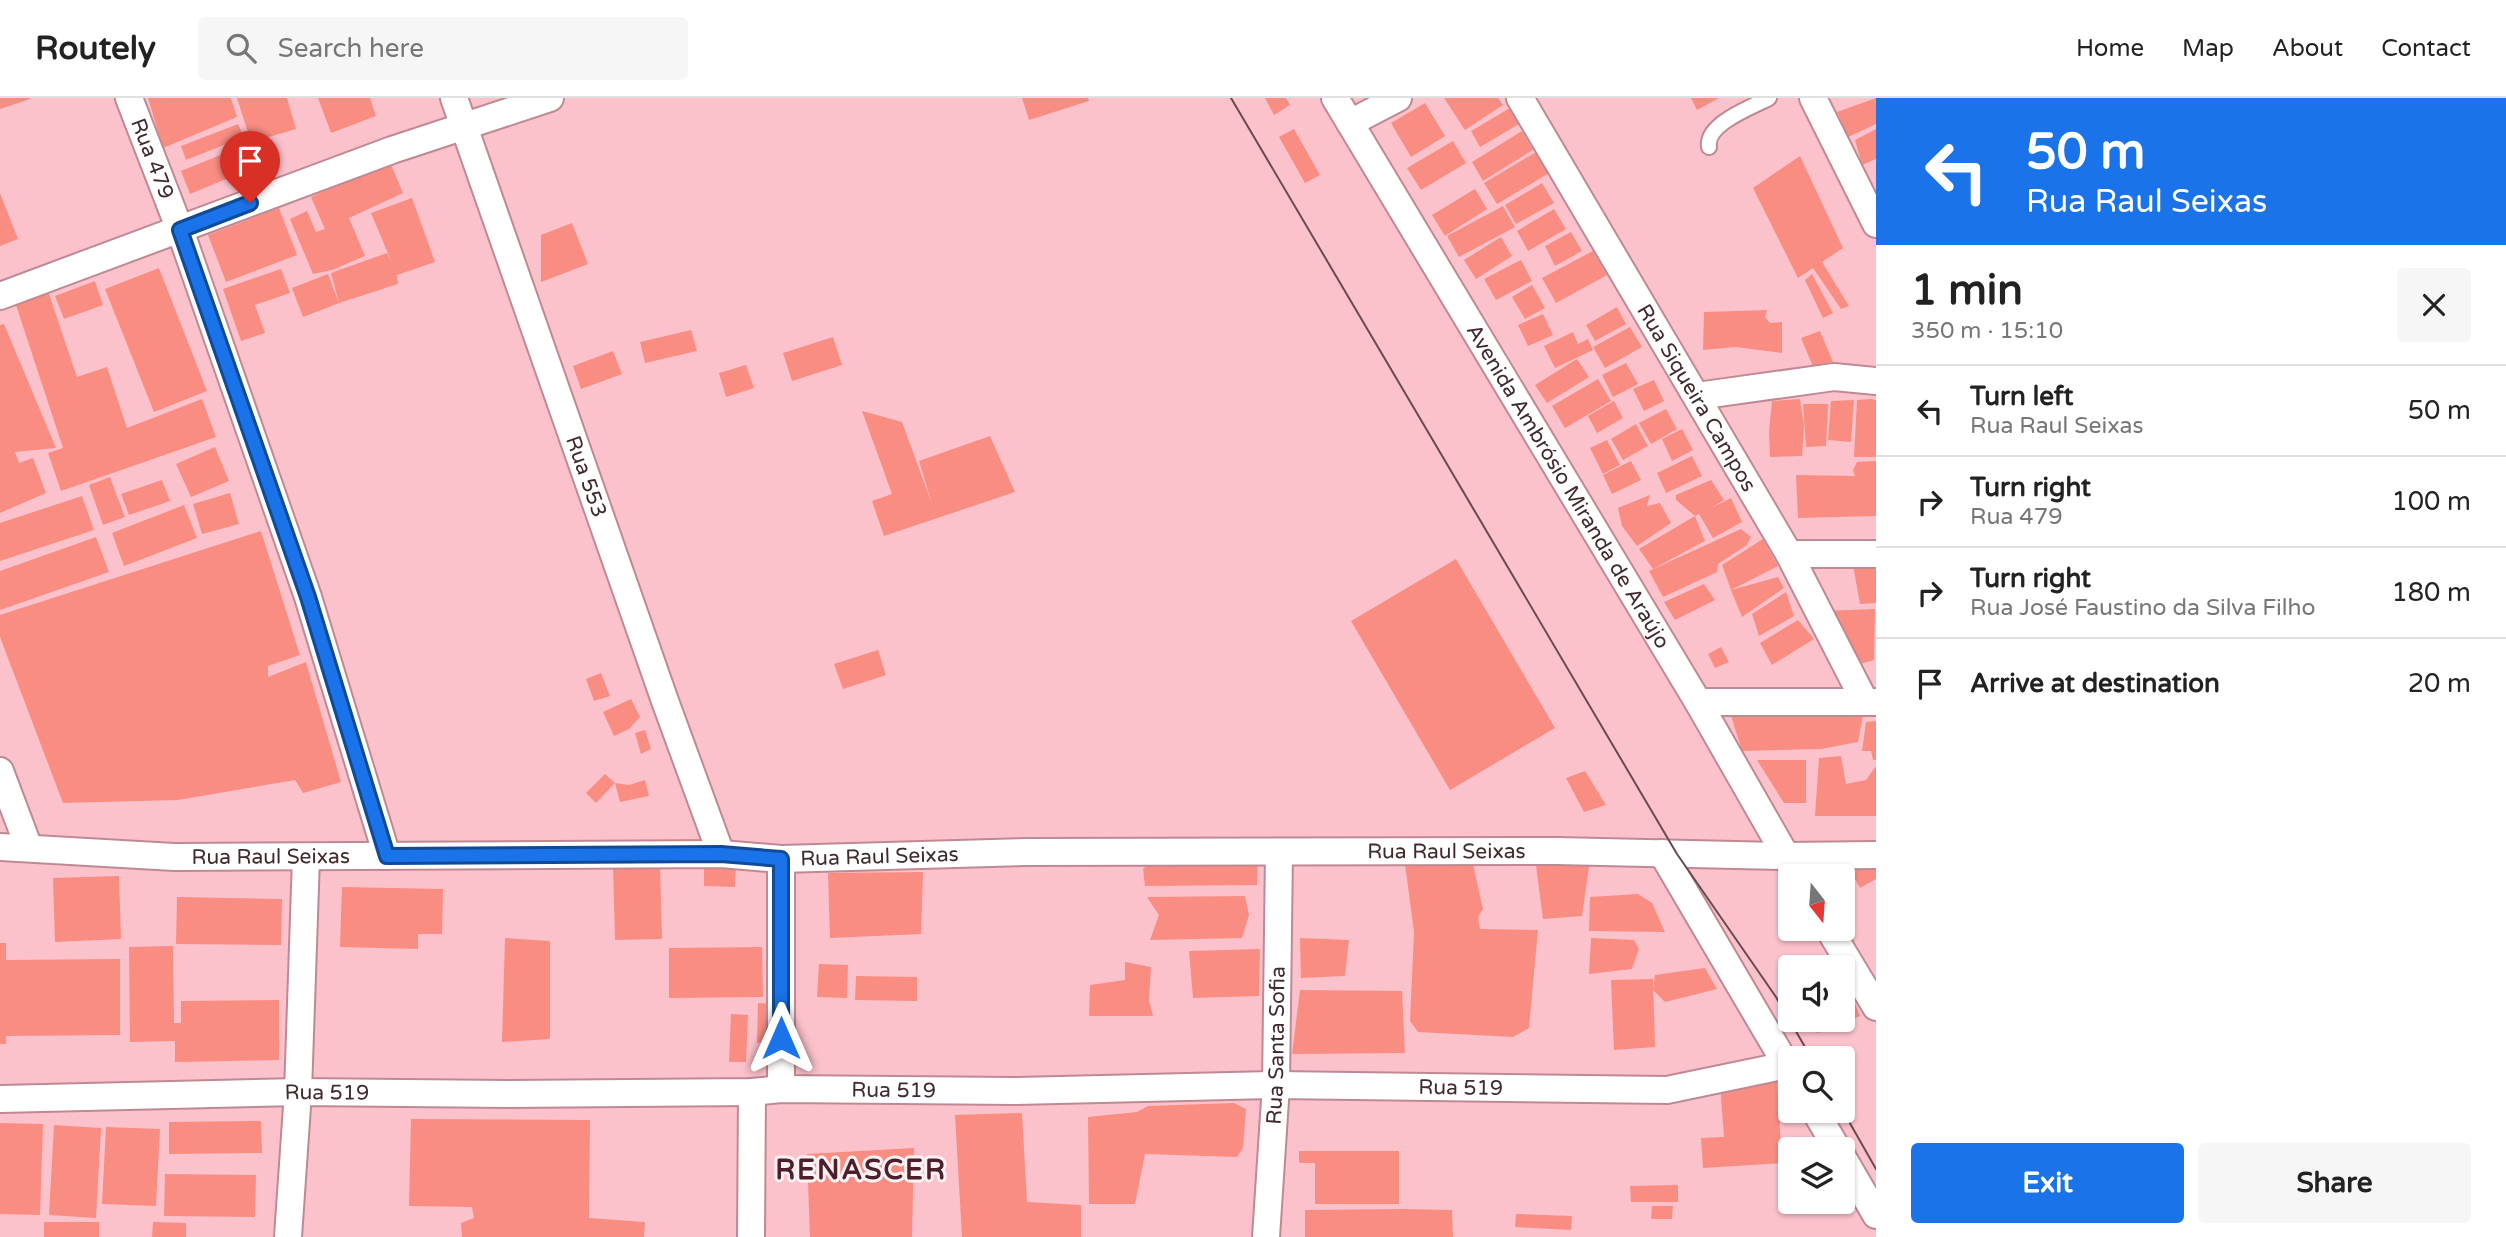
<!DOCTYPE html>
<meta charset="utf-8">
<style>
body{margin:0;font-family:"Varela Round",sans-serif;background:#f6f6f6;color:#222;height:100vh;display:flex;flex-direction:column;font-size:26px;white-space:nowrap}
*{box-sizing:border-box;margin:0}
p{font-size:23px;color:#767676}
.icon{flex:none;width:38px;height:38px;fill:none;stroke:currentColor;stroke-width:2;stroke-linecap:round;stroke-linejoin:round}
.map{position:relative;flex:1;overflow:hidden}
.details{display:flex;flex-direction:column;background:#fff;width:630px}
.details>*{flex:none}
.banner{background:#1a73e8;color:#fff;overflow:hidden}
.needle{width:46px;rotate:163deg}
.tools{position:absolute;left:1778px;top:766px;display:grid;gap:14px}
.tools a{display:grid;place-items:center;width:77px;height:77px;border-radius:7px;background:#fff;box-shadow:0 2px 5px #0004;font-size:35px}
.pin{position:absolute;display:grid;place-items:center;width:60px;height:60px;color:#fff;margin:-72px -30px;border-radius:50% 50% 50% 0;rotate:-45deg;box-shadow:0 0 7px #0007}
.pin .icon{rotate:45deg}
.me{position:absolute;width:77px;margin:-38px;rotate:0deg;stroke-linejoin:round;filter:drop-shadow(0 0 5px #0008)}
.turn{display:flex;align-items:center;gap:24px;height:147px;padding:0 35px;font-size:32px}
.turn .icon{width:91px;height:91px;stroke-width:2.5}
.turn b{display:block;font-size:49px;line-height:60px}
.round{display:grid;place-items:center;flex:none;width:74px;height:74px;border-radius:7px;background:#f6f6f6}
.overview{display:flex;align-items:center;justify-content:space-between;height:119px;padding:0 35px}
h1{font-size:42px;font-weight:800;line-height:52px}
.action{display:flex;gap:14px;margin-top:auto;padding:14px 35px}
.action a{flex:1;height:80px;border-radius:7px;background:#1a73e8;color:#fff;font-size:28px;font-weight:800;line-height:80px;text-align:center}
.action a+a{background:#f6f6f6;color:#222}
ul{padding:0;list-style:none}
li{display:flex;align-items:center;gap:21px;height:91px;padding:0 35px;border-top:2px solid #e0e0e0}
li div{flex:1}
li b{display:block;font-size:26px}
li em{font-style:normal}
header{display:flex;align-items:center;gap:42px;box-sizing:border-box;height:98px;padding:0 35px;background:#fff;border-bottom:2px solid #e0e0e0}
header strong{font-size:33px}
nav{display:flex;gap:38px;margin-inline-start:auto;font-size:24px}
.search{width:490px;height:63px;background:#f6f6f6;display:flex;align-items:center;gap:18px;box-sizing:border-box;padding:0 24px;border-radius:7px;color:#767676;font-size:26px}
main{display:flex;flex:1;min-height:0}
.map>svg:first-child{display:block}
.building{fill:#f98d82}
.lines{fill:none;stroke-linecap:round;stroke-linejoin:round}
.service-casing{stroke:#bf8993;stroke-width:18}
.minor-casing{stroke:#bf8993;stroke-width:30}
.service{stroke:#fff;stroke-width:14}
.minor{stroke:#fff;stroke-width:26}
.tram{stroke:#684a50;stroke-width:2}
.route-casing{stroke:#114b97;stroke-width:18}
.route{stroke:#1a73e8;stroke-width:12}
.labels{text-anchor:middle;stroke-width:6;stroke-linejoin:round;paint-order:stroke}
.street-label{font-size:21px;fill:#402a2e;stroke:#fdf1f3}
.district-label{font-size:28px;font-weight:bold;letter-spacing:2px;fill:#4c202b;stroke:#fdf1f3}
</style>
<header>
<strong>Routely</strong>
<div class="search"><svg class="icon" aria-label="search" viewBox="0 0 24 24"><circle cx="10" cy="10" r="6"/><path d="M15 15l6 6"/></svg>Search here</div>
<nav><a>Home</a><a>Map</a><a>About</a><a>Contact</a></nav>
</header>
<main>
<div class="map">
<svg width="1876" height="1139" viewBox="0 0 1876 1139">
<rect width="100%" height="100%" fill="#fcc2cc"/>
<path class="building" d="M0,0H30V1L0,11Z
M148,0H231L237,19L163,50Z
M237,0H287L296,31L251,44Z
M318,0H370L376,18L331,35Z
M1022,0H1088L1089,3L1029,22Z
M1265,0H1286L1290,7L1274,17Z
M1444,0H1498L1503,7L1465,32Z
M1691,0H1719L1697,12Z
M1876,0V26L1848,39L1837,14Z
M1425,5L1445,38L1411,59L1391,25Z
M1510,10L1519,26L1480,49L1471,33Z
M238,26L244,39L186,62L181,48Z
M1294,31L1320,77L1305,85L1279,39Z
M1876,31V61L1862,67L1855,42Z
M1522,33L1533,52L1483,83L1472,64Z
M1453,43L1466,65L1421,92L1407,70Z
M245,47L255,69L190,96L181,73Z
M1538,53L1551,74L1497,106L1484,85Z
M1800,58L1843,150L1822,164L1849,208L1841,211L1813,170L1798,180L1753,90Z
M390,64L403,95L349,120L365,158L332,172L313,176L290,121L307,113L316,134L325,131L311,99Z
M1542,85L1554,105L1516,126L1505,107Z
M1475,91L1487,111L1445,138L1432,117Z
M0,95L18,141L0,148Z
M412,100L435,164L397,177L398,186L339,205L331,175L387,155L392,165L371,115Z
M1503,108L1515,129L1459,159L1447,138Z
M279,110L297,157L226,184L208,137Z
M1554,111L1566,131L1528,153L1517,133Z
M572,125L588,166L541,184V137Z
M1571,134L1582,153L1555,168L1545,148Z
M1501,139L1512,158L1476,181L1464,162Z
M1593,153L1607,177L1556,205L1542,180Z
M1521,162L1532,183L1496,202L1484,181Z
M159,170L207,293L154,314L105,191Z
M281,171L290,195L255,207L265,235L241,243L223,191Z
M328,176L339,205L303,219L292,190Z
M1812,176L1833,215L1823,220L1805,182Z
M95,183L103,207L64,221L55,198Z
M1532,187L1545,210L1525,221L1512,199Z
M47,190L77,279L107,269L127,330L202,301L216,339L61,393L48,355L63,350L14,201Z
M1617,209L1626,226L1595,243L1586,227Z
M1767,212L1765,219L1770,225L1782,224V255L1736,249L1703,252L1704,214Z
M1543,216L1553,237L1528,248L1518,227Z
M4,226L56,350L15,354L19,365L33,360L46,395L0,415V227Z
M1630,229L1642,249L1605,270L1593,249Z
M691,232L697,253L645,265L640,244Z
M1820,233L1833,264L1814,271L1801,240Z
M1573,234L1578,246L1588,241L1593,252L1555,270L1544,248Z
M833,239L842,267L792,283L783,255Z
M613,253L622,276L581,291L573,268Z
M1577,261L1589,279L1547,305L1535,287Z
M1626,265L1638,286L1613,299L1602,277Z
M746,267L754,290L726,299L719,275Z
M1598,281L1611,303L1565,330L1552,308Z
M1654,282L1664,303L1644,313L1633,291Z
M1800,301L1804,328L1802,358L1770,359L1769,334L1772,303Z
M1871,301L1876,302V359H1854L1857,302Z
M1854,302L1851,344L1828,342L1831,303Z
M1614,303L1623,320L1597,335L1588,318Z
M1803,306H1828L1826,348L1806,349Z
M1666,311L1677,331L1651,346L1639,325Z
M862,313L902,324L932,406L919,363L990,338L1015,394L884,438L872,403L892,396Z
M1636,326L1648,348L1623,362L1611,341Z
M1682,331L1693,352L1672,363L1662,341Z
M1607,342L1620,367L1603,376L1590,350Z
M215,349L229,383L191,399L176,366Z
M1692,358L1702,378L1666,395L1657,375Z
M1631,363L1641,382L1612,396L1603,377Z
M1876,363V418L1798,420L1796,377L1855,378L1853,372L1857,364Z
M110,379L125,419L103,427L89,387Z
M162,382L170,403L129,417L121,396Z
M1711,382L1724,402L1711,410L1731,400L1742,424L1713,440L1699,416L1695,418L1676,402V397Z
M230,395L239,426L202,436L193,406Z
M1650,397L1647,408L1660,405L1671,425L1637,448L1622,428L1618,410Z
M82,398L94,432L0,463V425Z
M184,407L197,440L124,468L112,435Z
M1695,418L1705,443L1653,471L1639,451Z
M1741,431L1751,439L1747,447L1718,466L1717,474L1663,499L1649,473Z
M261,433L300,557L268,568V579L306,564L341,684L303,695L295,682L178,702L63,705L0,539V517Z
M96,439L109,474L0,512V473Z
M1763,441L1778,468L1731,492L1778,479L1784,490L1742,519L1731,492L1722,467Z
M1851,456L1876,457V505L1860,506Z
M1456,461L1555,630L1450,692L1351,523Z
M1704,486L1715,502L1675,522L1664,504Z
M1786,494L1794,518L1759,538L1752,516Z
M1875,511L1874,562L1853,568L1824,513Z
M1798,522L1814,541L1772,567L1760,545Z
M1721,549L1729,564L1715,570L1708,556Z
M878,552L886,577L843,591L834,566Z
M601,575L610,598L594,603L586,581Z
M631,601L640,619L629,631L614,638L603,614Z
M1728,608L1864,612L1858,644L1821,651L1742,653Z
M1876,623V662H1873L1871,653H1862L1866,624Z
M645,632L651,651L641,656L635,635Z
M1841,658L1846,686L1866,682L1876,668V718H1815L1819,660Z
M1757,662H1806V705H1784Z
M1585,673L1606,707L1584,714L1566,680Z
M605,676L615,685L596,705L586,695Z
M645,682L649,698L620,704L615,685L629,687Z
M1470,753L1483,811L1478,819L1480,831L1538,832L1529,930L1513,939L1418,934L1410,923L1414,834L1405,766Z
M1535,760L1590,762L1582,818L1543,821Z
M1153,761L1258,762L1257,787L1145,788L1143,771Z
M704,763H736L735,789L704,788Z
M1876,763V781L1860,790L1846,765Z
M660,766L662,841L615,842L613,767Z
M923,774L921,836L830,840L828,775Z
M119,778L121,841L55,844L53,780Z
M342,789L443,791L442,836H418V851L340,849Z
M1638,796L1652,805L1665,834L1589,833L1590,799Z
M1245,798L1249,817L1242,840L1150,842L1159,817L1147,799Z
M177,799L282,801L281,847L176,846Z
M505,840L550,843V941L502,944Z
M1300,840L1349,842L1345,878L1301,880Z
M1591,840L1634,842L1639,851L1632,871L1589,876Z
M0,845H6V862L120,861V937L6,938V946H0Z
M173,848L174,925H181V903L279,902V962L175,964V943L130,944L129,849Z
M762,849L763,899L669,900V850Z
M1260,851L1259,898L1193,900L1189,853Z
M1125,864L1151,869L1149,902L1153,918H1089L1090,887L1125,882Z
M819,866L848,867L847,900L817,899Z
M1705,870L1717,891L1665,904L1653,892L1655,877Z
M856,878L917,879V903L855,902Z
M1653,881L1655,949L1614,952L1611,882Z
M1846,883L1860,918L1817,935L1812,922H1843V885Z
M1300,892L1402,893L1405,955L1292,956Z
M758,905L777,906L776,946L757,945Z
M731,916L748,917L746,964H729Z
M1777,983L1782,1065L1703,1070L1701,1040L1724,1039L1720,986Z
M1234,1005L1246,1011L1243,1050L1237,1059L1145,1056L1135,1106H1089L1088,1019L1137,1014L1148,1008Z
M1022,1015L1027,1104L1081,1107V1139H962L955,1017Z
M411,1021L590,1022L589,1120L645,1124L644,1139H462L461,1125L474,1120L472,1109L409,1108Z
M261,1023L262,1055L169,1056V1024Z
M0,1025L43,1026L40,1117L0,1116Z
M54,1027L101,1030L96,1120L49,1117Z
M106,1029L160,1031L156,1108L102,1106Z
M914,1050L912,1139H810L807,1056Z
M1299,1053H1399V1106H1315V1065H1299Z
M165,1076L256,1077L255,1119L164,1118Z
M1678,1087V1104H1631L1630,1088Z
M1652,1108H1673L1672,1121H1651Z
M1404,1111L1452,1112L1453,1139H1305V1112Z
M1516,1116L1572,1118L1571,1132L1515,1129Z
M44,1124H99V1139H44Z
M153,1124L186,1125V1139H152Z"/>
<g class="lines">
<defs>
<path id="service" d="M1709,49C1705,26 1752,9 1769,0"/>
<g id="minor">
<path id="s1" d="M129,0L180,132L308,499L387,758"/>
<path id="s2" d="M454,0L665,603L721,756"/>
<path id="s3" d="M1335,0L1698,604L1798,779"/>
<path id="s4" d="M1520,0L1789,456L1865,604"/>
<path d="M1813,0L1876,126"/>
<path d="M1350,25L1398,0"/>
<path d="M0,198L392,52L550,0"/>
<path d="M1697,298L1834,279L1876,283"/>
<path d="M1789,456H1876"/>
<path d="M1698,604H1876"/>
<path d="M0,673L29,750"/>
<path id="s5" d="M0,749L174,759L721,756L781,761L1028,754L1557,753L1785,758L1876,757"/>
<path d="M1662,755L1790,973"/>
<path d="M1829,831L1876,909"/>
<path d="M781,991V761"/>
<path id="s6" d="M0,1001L298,994L508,996L752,994L781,991L1015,993L1276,987L1667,992L1787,967"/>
<path d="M1815,1013L1838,1052"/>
<path d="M1843,1060L1876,1117"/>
<path d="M288,1139L298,994L306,760"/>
<path d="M751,1139L752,994"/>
<path id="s7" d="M1266,1139L1276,987L1279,754"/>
</g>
</defs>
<use href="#service" class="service-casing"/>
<use href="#minor" class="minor-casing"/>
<use href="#service" class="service"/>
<use href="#minor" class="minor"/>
<path class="tram" d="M1231,0L1677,756L1776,899L1812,961
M1843,1013L1876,1071"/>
</g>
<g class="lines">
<defs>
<path id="route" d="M250,105L180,132L308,499L387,758L721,756L781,761V940"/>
</defs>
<use href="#route" class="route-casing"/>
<use href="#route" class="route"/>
</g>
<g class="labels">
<g class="street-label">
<text dy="7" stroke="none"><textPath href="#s1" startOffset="65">Rua 479</textPath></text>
<text dy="7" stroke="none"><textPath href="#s4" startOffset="348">Rua Siqueira Campos</textPath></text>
<text dy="7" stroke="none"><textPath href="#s2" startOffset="401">Rua 553</textPath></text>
<text dy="7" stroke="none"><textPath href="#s3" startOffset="453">Avenida Ambrósio Miranda de Araújo</textPath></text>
<text dy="7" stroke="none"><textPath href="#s5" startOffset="1447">Rua Raul Seixas</textPath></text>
<text dy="7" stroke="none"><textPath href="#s5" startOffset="880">Rua Raul Seixas</textPath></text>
<text dy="7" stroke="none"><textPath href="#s5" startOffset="271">Rua Raul Seixas</textPath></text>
<text dy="7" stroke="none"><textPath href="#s7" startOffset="192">Rua Santa Sofia</textPath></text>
<text dy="7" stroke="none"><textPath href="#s6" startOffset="1461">Rua 519</textPath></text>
<text dy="7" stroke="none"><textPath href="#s6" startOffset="894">Rua 519</textPath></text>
<text dy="7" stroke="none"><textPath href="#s6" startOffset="327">Rua 519</textPath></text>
</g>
<g class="district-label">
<text x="861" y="1081">RENASCER</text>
</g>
</g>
</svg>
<div class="tools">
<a><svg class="needle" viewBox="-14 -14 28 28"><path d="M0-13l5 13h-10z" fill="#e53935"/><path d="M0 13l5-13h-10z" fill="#767676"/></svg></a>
<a><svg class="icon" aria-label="sound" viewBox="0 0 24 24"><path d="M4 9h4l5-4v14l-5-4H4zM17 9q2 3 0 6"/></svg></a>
<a><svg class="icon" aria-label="search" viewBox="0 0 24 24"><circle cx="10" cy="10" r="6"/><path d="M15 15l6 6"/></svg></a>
<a><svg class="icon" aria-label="layers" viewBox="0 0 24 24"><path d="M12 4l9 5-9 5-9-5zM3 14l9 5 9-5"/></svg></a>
</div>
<div class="pin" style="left:250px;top:105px;background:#d93025"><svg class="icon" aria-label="arrive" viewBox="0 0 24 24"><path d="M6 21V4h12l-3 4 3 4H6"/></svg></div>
<svg class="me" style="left:781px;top:940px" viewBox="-20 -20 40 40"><path d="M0-17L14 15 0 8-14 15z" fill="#1a73e8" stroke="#fff" stroke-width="4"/></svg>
</div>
<section class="details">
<div class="banner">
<div class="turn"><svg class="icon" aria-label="left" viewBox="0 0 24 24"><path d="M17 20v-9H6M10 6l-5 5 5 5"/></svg><div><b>50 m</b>Rua Raul Seixas</div></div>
</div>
<div class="overview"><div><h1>1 min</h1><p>350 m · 15:10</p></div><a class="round"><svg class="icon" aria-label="close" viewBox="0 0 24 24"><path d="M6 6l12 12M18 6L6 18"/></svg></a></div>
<ul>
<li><svg class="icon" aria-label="left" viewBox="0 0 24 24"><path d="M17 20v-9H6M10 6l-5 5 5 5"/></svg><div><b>Turn left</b><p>Rua Raul Seixas</p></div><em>50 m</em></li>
<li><svg class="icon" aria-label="right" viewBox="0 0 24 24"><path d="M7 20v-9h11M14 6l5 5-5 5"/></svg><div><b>Turn right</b><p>Rua 479</p></div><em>100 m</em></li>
<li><svg class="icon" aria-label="right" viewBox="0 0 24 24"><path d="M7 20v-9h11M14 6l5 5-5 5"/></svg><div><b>Turn right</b><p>Rua José Faustino da Silva Filho</p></div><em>180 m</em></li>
<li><svg class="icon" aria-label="arrive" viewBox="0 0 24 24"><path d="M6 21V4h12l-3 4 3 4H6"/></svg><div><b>Arrive at destination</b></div><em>20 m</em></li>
</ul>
<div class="action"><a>Exit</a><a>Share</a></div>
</section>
</main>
